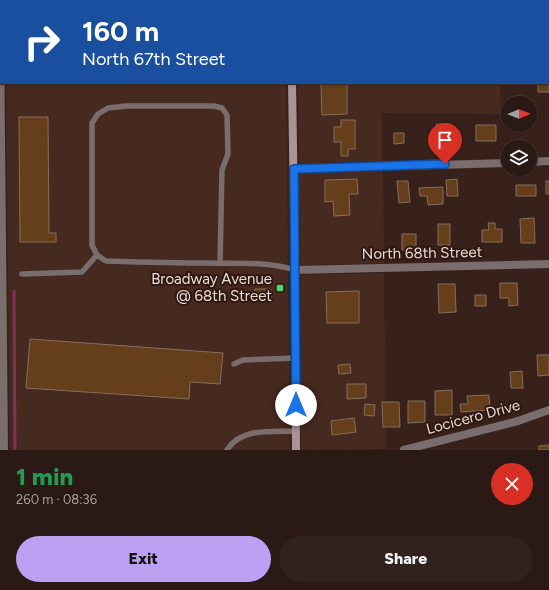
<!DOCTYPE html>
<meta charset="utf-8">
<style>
body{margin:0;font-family:Figtree,sans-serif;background:#32221d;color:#f1f3f6;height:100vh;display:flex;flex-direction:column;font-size:15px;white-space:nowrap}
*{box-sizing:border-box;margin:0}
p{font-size:13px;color:#a5a0a0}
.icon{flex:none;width:22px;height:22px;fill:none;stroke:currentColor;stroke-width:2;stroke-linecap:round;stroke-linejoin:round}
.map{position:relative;height:450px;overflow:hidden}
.side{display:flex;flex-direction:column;background:#2a1914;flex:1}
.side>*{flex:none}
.top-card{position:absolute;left:0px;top:0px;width:549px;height:84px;box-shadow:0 1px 3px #0004,0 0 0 1px #463834;background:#1a4fa0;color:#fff;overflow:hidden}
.needle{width:26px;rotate:89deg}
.tools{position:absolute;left:501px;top:96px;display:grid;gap:8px}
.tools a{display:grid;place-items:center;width:36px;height:36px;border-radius:50%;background:#2a1914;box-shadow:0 1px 3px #0004,0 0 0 1px #463834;font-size:20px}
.pin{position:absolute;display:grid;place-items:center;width:34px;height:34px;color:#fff;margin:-41px -17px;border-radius:50% 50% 50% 0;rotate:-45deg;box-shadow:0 0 4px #0007}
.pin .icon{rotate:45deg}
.me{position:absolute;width:44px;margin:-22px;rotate:0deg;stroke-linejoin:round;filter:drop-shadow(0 0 3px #0008)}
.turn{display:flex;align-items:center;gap:14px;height:84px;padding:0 16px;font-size:18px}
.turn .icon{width:52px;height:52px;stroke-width:2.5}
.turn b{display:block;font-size:28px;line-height:34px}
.round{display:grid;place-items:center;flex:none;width:42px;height:42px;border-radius:21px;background:#32221d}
.headline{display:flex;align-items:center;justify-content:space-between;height:68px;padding:0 16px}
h1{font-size:24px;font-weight:800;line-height:30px;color:#1e9e55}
.cta{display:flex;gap:8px;margin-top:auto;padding:8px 16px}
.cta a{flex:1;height:46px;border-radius:24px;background:#bca0f2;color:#111;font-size:16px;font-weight:800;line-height:46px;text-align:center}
.cta a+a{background:#32221d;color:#f1f3f6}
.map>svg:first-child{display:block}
.built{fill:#462a20}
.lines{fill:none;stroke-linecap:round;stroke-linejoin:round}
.stream{stroke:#833056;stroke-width:3}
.building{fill:#653e1b;stroke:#856f5e}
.lane{stroke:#7a6d6d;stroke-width:5.5}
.street{stroke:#7a6d6d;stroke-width:8}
.secondary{stroke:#a99394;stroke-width:8}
.route-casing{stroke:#114b97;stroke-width:10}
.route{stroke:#1a73e8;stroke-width:7}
.poi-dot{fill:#52d673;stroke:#2e1811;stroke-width:1.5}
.labels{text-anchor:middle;stroke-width:4;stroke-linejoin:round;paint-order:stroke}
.street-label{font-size:15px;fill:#ebdbd6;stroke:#2e1811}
.poi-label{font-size:15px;fill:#ebdbd6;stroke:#2e1811;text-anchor:end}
</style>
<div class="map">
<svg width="549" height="450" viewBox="0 0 549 450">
<rect width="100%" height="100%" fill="#38211a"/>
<path class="built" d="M45,0H285V1H45Z
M296,0H422V1H296Z
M6,83H286L290,450H10Z
M298,83H500L501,114L382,113V161L299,163Z
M383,171L384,263L301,265L299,173Z
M384,273L386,449L301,450V275Z"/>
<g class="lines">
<path class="stream" d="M14,291L15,450"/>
</g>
<path class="building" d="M204,0H245L204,1Z
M548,65L549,92H538V83H548Z
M321,83H347V114L322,115Z
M19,117H48L49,233H56V242H20Z
M341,120H355V149H348V156H341V142H334V127H341Z
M436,124H448V146H436Z
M476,125H496V141H476Z
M394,133H404V143L394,144Z
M357,179L358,194H349L350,215L334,216L333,201L325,202V180Z
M457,179L458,196H447L446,180Z
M397,181H408L410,202L399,203Z
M546,181H549V194H546Z
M516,185H536V196H516Z
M443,187V204L428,205L427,196H420L419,188Z
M534,218L535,243H521L520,219Z
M488,223H495V229H502V242H482V230H489Z
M438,224H450V245H438Z
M402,234H416V250H402Z
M500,283H517L518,305L509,306V298H500Z
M438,284H455L456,312L439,313Z
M255,289H271V300L255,301Z
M359,291V323H327L326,292Z
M475,295H486V306H475Z
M30,339L223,353L220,384L190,382L189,399L26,388Z
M537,355H549V375L538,376Z
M350,364L351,373L339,374L338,365Z
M522,371L523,388H511L510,372Z
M347,384H366V398L347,399Z
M452,390V415H435V391Z
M489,395L490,410L461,412L460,404H468L467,396Z
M408,401H425V422L408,423Z
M382,402H399L400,427H383Z
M365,404L375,405L374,416L364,415Z
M354,418L356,432L332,435L331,421Z
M549,445V450H539V446Z"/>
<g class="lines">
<path class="lane" d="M332,1L335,0
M220,263L222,170L228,154L227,115L222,108L214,106H126L108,108L98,114L92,123V245L97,255L106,261C140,262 174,263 207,263C238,264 266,261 295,270
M22,274L82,272L97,255
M234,364L243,360L296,358
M227,450C240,427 274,432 296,431"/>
<path class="street" d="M0,35L4,450
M548,41H549
M530,162L549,161
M294,169L508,163
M295,270L549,264
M404,450L518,421L549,410"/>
<path class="secondary" d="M291,0V1
M292,83L295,270L296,450"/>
</g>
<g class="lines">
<defs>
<path id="route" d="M296,405L294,169L445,164"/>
</defs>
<use href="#route" class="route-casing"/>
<use href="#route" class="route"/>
</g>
<rect class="poi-dot" x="276" y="284" width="8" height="8" rx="2"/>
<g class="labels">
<g class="street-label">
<text transform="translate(422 253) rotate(-1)" y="5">North 68th Street</text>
<text transform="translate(473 417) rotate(-15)" y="5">Locicero Drive</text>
</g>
<g class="poi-label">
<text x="272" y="284">Broadway Avenue<tspan x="272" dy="17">@ 68th Street</tspan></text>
</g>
</g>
</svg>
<div class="tools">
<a><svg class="needle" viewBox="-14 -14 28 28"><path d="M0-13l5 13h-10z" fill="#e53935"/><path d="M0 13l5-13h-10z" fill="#a5a0a0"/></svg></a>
<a><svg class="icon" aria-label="layers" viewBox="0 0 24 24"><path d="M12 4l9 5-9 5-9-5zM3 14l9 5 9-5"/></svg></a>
</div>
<div class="pin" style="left:445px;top:164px;background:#d93025"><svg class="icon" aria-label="arrive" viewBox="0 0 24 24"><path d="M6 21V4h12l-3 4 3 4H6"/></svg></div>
<svg class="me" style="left:296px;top:405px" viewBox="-20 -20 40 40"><circle r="19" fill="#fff"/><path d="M0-13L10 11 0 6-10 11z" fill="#1a73e8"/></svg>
<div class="top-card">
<div class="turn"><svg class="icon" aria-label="right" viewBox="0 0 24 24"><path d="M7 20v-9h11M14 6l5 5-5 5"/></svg><div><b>160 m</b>North 67th Street</div></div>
</div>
</div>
<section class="side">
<div class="headline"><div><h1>1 min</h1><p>260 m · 08:36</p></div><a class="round" style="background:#d93025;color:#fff"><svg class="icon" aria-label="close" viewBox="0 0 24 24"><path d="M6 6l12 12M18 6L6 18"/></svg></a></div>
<div class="cta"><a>Exit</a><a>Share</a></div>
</section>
